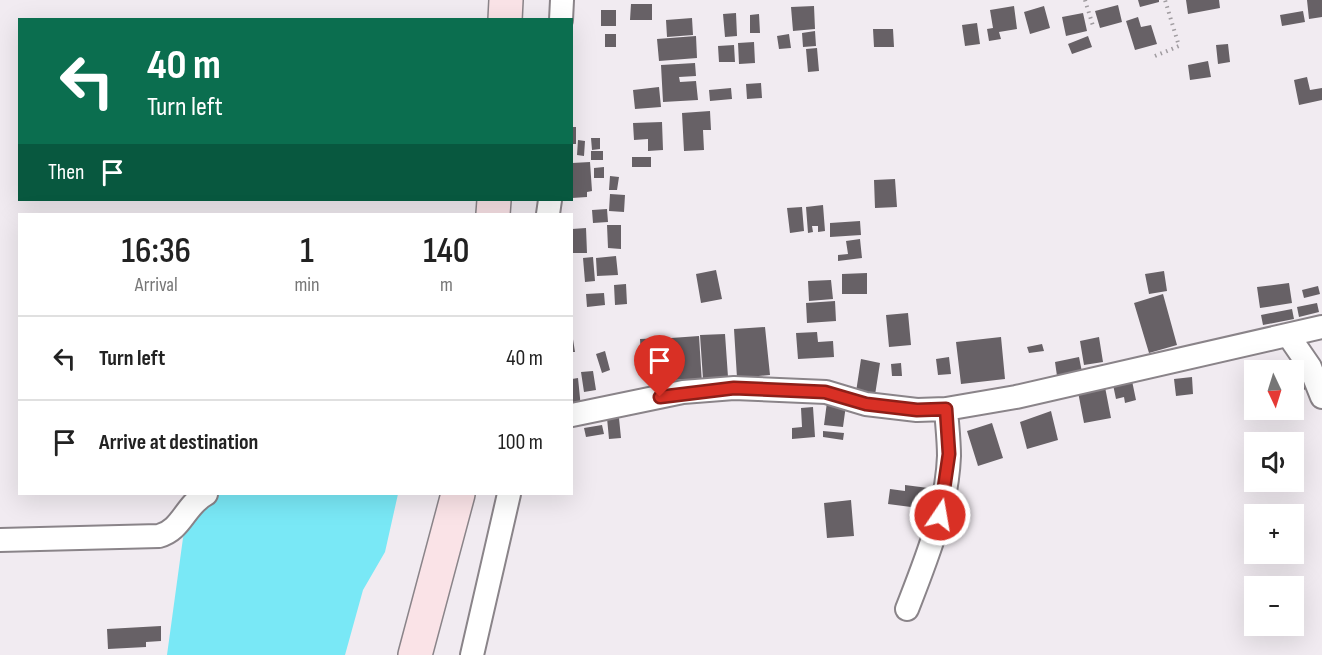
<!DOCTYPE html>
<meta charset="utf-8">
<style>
body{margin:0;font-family:"Sofia Sans Condensed",sans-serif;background:#f6f6f6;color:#222;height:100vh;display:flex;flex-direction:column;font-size:22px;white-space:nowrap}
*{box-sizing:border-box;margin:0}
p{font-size:20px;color:#767676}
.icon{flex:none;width:33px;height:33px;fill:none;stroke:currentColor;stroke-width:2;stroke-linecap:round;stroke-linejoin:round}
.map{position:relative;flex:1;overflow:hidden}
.sheet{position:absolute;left:18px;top:213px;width:555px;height:282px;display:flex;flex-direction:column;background:#fff;border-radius:0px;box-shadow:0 6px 24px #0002}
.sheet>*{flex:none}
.banner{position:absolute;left:18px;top:18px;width:555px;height:183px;border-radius:0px;box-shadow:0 6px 24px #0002;background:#0b6e4f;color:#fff;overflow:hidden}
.needle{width:39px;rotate:176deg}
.buttons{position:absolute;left:1244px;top:360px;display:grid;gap:12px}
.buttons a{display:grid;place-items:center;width:60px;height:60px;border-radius:0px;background:#fff;box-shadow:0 6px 24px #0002;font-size:30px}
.pin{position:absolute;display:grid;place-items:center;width:51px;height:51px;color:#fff;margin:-62px -26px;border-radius:50% 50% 50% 0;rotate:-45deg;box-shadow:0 0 6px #0007}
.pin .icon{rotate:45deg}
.me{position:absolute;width:66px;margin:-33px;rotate:12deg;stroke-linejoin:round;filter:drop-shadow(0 0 4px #0008)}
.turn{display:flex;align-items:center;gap:21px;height:126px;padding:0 30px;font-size:27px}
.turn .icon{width:78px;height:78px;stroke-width:2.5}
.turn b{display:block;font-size:42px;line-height:51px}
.then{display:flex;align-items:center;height:57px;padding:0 30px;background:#0003;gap:12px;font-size:22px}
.eta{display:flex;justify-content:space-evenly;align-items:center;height:102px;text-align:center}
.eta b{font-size:36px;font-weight:600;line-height:42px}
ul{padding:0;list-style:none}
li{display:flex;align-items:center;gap:18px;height:84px;padding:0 30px;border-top:2px solid #e0e0e0}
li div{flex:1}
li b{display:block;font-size:22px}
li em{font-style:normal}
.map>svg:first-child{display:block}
.water{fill:#79e8f6}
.building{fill:#676166}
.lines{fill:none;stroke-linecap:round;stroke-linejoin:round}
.street-casing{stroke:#8a8489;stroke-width:26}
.secondary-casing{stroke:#8a8489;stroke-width:36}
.path{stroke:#a09ca0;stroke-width:4;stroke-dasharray:1.5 4.5;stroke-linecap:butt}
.street{stroke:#fff;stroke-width:22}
.secondary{stroke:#fae3e7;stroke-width:33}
.route-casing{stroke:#8d1f18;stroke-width:15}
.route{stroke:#d93025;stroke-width:10}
</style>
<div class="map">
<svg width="1322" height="655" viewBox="0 0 1322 655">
<rect width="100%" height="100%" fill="#f1ebf1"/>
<path class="water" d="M398,494L385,552L363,590L345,655H167L183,538L192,510L211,495Z"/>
<path class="building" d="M1138,0H1159V2L1140,7Z
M1186,0H1219L1220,8L1188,14Z
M1307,0H1322V17L1309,19Z
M631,4H652V20H630Z
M1118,5L1122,22L1100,28L1095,11Z
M814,6L815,29L793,31L791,7Z
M1014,6L1017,29L999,32L1001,39L989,41L987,29L993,28L990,10Z
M1044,6L1050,28L1030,34L1024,12Z
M601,10H616V26H601Z
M1303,11L1305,22L1282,26L1280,15Z
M736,13L737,36L725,37L723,14Z
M1083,13L1087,31L1066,36L1062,17Z
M759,14L760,33H750V15Z
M1138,17L1141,27L1151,25L1157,44L1135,50L1126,21Z
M692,18L693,35L667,37L666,20Z
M977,23L980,44L965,46L962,25Z
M873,29H893L894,47H874Z
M815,31L816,46L803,47L802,33Z
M605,34H616V47H605Z
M789,34L791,48L779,49L777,36Z
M696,36L697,58L659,61L657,39Z
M1088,36L1092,47L1072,54L1068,44Z
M754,42L755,63L739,64L738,43Z
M1228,44L1230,62L1218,64L1216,45Z
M734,45L735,62H719L718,46Z
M817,48L819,71L808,72L806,49Z
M1208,61L1211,77L1190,80L1188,65Z
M695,63L696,76L679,77L680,82L696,81L698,100L663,102L661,65Z
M1307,77L1310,90L1322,88V100L1299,105L1294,80Z
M761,83L762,98L747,99L746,84Z
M659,87L661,107L635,109L633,90Z
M731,88L732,99L710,101L709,90Z
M710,111L711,130H703L704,150L684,151L682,113Z
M662,122L663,150L648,151V139L634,140L633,123Z
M572,127H576V144H572Z
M591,138H600V149L592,150Z
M578,140L585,141L584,156L577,155Z
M591,151H603V160H591Z
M632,157H651V167H632Z
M590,162L592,191L587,192V197L572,198V163Z
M604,167V178H594V168Z
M610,176L619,177L617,190H609Z
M895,179L897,207L875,208L874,180Z
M610,194L625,195L624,212L609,211Z
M823,205L825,231L818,232V226H812L813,232L808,233L806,207Z
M802,207L804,231L790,233L787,208Z
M607,209L608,222L593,223L592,210Z
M860,221L861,235L830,237V223Z
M607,225H621V249L608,248Z
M586,228L587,253H572V229Z
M860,239L862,258L838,261V255L848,254L846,241Z
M616,256L618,275L597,276L596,258Z
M593,257L595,281L585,282L583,258Z
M716,270L722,299L701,303L696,274Z
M1164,271L1167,291L1149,294L1145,274Z
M867,273V294H842V274Z
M831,280L833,299L809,301L808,281Z
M1289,283L1292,303L1260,308L1257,287Z
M626,284L627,304L615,305L614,285Z
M1318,286L1320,294L1304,298L1302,290Z
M604,293L605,305L587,307L586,294Z
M1163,294L1177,345L1149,353L1134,303Z
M835,301L836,321L807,323L806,303Z
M1317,303L1319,312L1299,317L1297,307Z
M1292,309L1294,319L1263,325L1261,315Z
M908,313L911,345L889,347L886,315Z
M765,327L770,375L737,378L734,329Z
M817,332L818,342L833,341L834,357L798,359L796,333Z
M572,333L575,352H572Z
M725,334L728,377L703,379L700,335Z
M699,336L702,384L688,385L687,379L674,380L671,338Z
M1001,337L1005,379L961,384L956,342Z
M1099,337L1103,362L1084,365L1080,341Z
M664,338L665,354L641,355L640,339Z
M1042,344L1044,351L1029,353L1027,347Z
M605,351L610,370L602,373L596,354Z
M949,357L951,374L938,375L936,359Z
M1079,357L1082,372L1057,376L1055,362Z
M861,359L880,363L875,395L856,392Z
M901,363L902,376H892L891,364Z
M593,371L596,390L584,392L581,372Z
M1302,374L1308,388L1293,395V378Z
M1131,376L1136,400L1125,403L1124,397L1116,399L1112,380Z
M1192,377L1193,394L1176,396L1174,379Z
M578,378L581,408L572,409V379Z
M1105,387L1111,418L1084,423L1078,392Z
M827,402L846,405L843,427L824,425Z
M813,407L815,437L792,439V428L802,427L801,408Z
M1051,411L1058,440L1027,449L1020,422Z
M607,418H619L621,438L609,439Z
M992,423L1003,458L978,466L967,431Z
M602,425L604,434L586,437L584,428Z
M823,431L844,433L843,440L823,437Z
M905,485L936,489L934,510L888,504L890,489L905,491Z
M945,498H959L960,515L946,516Z
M851,500L854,536L827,538L824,503Z
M161,626V641L146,642V647L108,649L107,629Z"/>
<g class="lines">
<defs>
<path id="street" d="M561,20L562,0
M548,214L550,200
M1288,335L1310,367L1322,397
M572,415L683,392L734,388L826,392L866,404L917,410L946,409L1016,397L1322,327
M0,540L159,536C182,530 185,505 206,494
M907,609C926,560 947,509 949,456C949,440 947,424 946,409
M472,655L509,494"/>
<path id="secondary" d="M505,20L506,0
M493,214L494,200
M415,655L458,494"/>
</defs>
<use href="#street" class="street-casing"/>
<use href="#secondary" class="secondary-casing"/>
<path class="path" d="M1085,0L1093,26
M1155,56L1179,46L1165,0"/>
<use href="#street" class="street"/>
<use href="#secondary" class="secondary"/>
</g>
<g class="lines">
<defs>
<path id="route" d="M660,397L734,388L825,392L866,404L917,410L946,409L949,454L940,515"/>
</defs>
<use href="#route" class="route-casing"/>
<use href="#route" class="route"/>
</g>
</svg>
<div class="buttons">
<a><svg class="needle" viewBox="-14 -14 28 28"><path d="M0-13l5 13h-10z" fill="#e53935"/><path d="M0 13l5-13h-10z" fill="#767676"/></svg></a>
<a><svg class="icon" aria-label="sound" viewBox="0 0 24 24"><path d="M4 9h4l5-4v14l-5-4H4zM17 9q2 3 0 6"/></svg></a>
<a>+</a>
<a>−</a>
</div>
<div class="pin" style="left:660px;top:397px;background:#d93025"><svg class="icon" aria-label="arrive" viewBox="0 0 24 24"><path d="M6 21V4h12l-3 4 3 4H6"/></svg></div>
<svg class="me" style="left:940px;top:515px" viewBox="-20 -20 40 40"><circle r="17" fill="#d93025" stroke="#fff" stroke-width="3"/><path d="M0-11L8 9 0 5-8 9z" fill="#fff"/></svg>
<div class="banner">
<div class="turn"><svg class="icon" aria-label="left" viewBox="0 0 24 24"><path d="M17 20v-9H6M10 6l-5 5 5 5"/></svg><div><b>40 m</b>Turn left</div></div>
<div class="then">Then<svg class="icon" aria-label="arrive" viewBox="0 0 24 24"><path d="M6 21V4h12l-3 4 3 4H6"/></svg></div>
</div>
<section class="sheet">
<div class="eta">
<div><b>16:36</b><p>Arrival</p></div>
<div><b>1</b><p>min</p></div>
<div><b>140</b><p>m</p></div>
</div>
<ul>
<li><svg class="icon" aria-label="left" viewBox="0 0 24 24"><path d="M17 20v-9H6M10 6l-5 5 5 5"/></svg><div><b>Turn left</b></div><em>40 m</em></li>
<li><svg class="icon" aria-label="arrive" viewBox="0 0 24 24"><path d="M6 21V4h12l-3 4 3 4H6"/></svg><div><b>Arrive at destination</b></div><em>100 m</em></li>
</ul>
</section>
</div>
